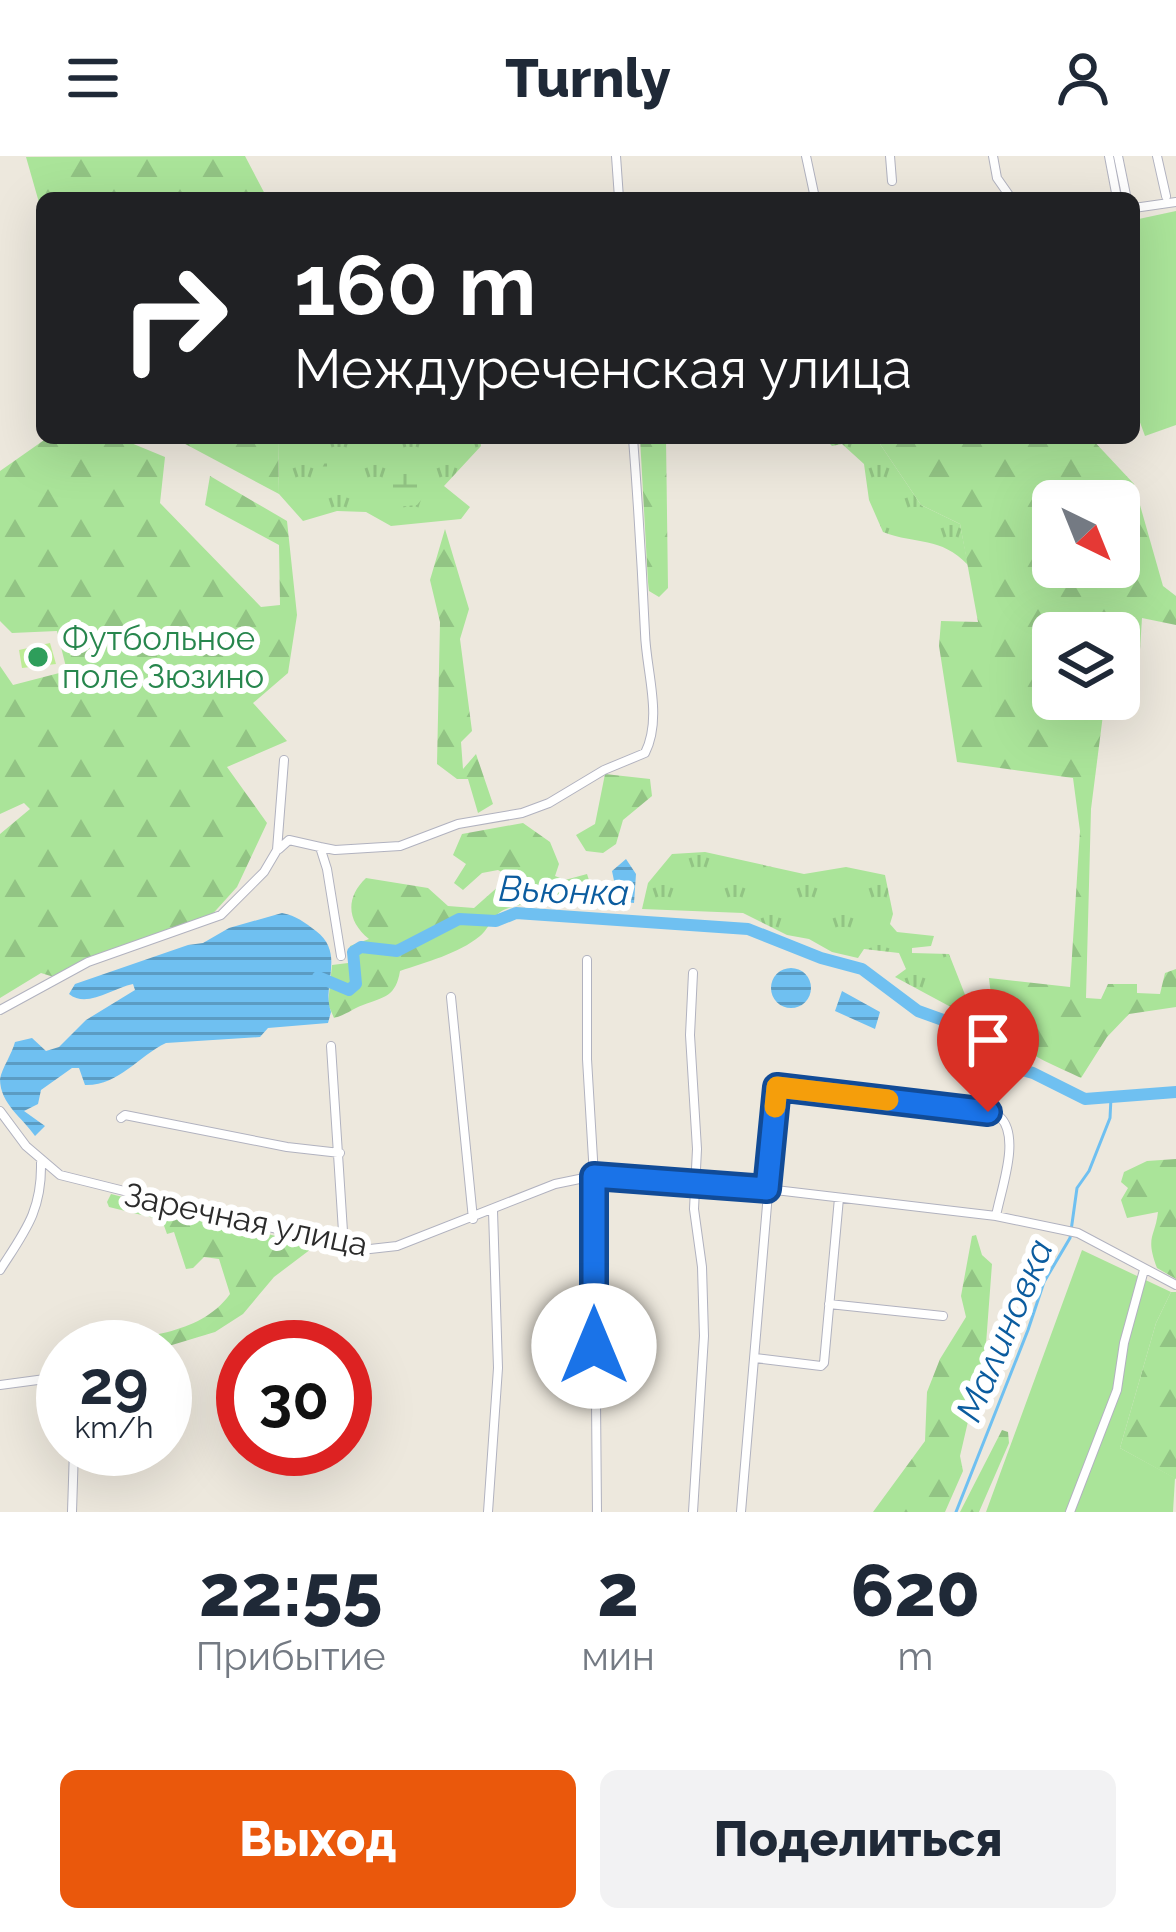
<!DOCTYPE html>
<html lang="ru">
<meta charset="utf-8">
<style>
body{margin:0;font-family:Raleway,sans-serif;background:#f2f2f3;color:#1f2937;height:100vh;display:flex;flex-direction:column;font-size:45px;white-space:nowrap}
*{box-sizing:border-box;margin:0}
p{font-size:39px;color:#747a83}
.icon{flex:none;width:66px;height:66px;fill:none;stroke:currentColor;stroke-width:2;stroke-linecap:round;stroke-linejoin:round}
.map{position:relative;height:1356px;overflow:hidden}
.details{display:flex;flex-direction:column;background:#fff;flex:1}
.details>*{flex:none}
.top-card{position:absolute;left:36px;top:36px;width:1104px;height:252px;border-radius:18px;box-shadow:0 12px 48px #0002;background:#202124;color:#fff;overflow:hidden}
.needle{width:78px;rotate:137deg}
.tools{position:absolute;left:1032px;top:324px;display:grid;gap:24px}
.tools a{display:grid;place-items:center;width:108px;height:108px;border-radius:18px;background:#fff;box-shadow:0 12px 48px #0002;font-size:60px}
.speed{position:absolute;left:36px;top:1164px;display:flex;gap:24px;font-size:60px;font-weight:700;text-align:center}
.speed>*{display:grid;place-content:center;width:156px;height:156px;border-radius:50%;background:#fff;box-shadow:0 12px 48px #0002;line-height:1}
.speed small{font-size:30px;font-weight:400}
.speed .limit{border:18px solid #d22;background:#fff;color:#111}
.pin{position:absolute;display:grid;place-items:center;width:102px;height:102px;color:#fff;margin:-123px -51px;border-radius:50% 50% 50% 0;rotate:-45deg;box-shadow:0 0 12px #0007}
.pin .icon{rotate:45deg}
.me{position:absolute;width:132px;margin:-66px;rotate:0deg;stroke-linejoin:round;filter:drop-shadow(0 0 9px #0008)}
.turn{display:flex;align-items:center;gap:42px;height:252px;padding:0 60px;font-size:54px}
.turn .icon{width:156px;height:156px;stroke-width:2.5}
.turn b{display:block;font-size:84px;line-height:102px}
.eta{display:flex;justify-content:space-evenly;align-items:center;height:204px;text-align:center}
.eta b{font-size:72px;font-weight:800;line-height:84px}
.action{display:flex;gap:24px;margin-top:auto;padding:24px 60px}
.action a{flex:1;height:138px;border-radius:18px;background:#ea580c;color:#fff;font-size:48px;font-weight:800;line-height:138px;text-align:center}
.action a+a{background:#f2f2f3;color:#1f2937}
header{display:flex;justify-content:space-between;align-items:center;height:156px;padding:0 60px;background:#fff;font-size:54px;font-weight:800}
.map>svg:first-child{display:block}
.grass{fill:url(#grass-tufts)}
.forest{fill:url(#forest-firs);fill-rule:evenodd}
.wetland{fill:url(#wetland-marsh)}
.park{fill:#aae499}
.pitch{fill:#bdec95}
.water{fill:url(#water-rules)}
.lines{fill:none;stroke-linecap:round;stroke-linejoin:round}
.stream{stroke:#6fc0f1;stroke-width:3}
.river{stroke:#6fc0f1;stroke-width:12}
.minor-casing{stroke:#b1b2bf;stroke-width:10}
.minor{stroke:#fff;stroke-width:8}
.route-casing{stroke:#114b97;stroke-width:30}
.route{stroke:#1a73e8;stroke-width:21}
.slow{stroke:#f59e0b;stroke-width:21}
.leisure-dot{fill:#2e9e5b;stroke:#fff;stroke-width:4.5}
.labels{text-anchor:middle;stroke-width:12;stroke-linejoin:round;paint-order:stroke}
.leisure-label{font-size:33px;fill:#27864d;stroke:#fff;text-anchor:start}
.street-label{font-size:33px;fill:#2b2b2b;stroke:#fff}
.water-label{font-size:36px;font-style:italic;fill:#0b5c9f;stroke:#fff}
</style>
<header><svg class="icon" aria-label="menu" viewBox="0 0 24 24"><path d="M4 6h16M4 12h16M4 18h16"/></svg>Turnly<svg class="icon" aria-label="person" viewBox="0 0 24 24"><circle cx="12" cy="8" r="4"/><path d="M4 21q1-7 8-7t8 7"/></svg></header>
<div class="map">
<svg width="1176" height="1356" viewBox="0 0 1176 1356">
<defs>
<pattern id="grass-tufts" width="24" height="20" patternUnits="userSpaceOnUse" patternTransform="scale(3)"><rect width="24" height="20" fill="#aae499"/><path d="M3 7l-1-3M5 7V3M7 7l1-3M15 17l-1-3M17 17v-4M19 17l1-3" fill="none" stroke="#92c484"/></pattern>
<pattern id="forest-firs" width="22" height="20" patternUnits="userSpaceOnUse" patternTransform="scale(3)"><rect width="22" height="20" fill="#aae499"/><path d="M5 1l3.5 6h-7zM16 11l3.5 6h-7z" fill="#92c484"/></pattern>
<pattern id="wetland-marsh" width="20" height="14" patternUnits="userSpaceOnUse" patternTransform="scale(3)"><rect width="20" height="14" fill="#aae499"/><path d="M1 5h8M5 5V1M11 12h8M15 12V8" fill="none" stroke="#92c484"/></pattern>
<pattern id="water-rules" width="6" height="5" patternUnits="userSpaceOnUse" patternTransform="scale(3)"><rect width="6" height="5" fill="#6fc0f1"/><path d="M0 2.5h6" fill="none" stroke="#5b9cc3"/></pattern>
</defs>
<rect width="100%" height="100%" fill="#ede8dd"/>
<path class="grass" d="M278,282H480L481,290L444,330L470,351L461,363L391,370L366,356L337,355L303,365L279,338Z
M824,282H876L921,349L960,368L968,409C940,380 917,389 883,376L869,344L864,308L842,288L832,290Z
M705,696L804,718L846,711L885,719L893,758L890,768L897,776L934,780L931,790L912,792V797L949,798L975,864L895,821L906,813L899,797L864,793L858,802L832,796L809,783L787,779L743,757L642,753L648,727L672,698Z"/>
<path class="forest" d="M245,0L267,42H42V57L26,1Z
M47,282H119L165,301L160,347L261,451L280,449L279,389L205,349L210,320L287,365L297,459L288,517L253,547L287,585L227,611L267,667L237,731L208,763L57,822L41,817L0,842V678L30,653L24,647L0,658V510L13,529L67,515L57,475L12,477L0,465V315Z
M174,282H278L279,338Z
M640,282H666L668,432L659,441L649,435L648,426Z
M876,282H1091L1134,328L1163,430L1176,440V469L1142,462L1137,541L1119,538V477H1053V543H1105L1091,653L1086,842L1101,843L1108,828H1137V837L1160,838L1165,817L1176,813V851L1129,858L1107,881L1081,922C1028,897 995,889 989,822L1070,831L1080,675L1073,622L957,606L939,490L941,465L978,466L960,368L921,349ZM1053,345H1119V411H1053Z
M445,373L469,453L460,483L472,575L461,586L463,613L476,598L493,648L478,657L468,623H457L437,608L440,466L430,424Z
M605,618L650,623L652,640L623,664L616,688L603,697L586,695L576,679L595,668Z
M523,667L550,686L559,708L555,720L565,724L587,718L591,730L608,743L603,750C574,749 534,742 506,753C492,758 490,772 480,780C458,798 426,806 400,815C396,840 385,841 363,849C352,853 346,859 334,862L328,848L332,809L348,807L350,790L369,783C347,765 345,742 366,722L428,732L448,750L474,752L500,729L505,718L498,714L482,717L463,734L454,727L466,708L453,699L462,678Z
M1176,1003V1123L1157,1112C1145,1080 1155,1082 1158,1056L1127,1062L1121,1044L1128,1032L1121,1026L1124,1016L1147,1005Z
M111,1038L311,1089V1093L274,1121L243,1158L215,1176L172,1189L92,1191C139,1179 199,1181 230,1138L219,1103L204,1101L193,1112L186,1113L174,1076L167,1078L162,1064L109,1051L107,1046Z
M976,1079L982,1099L992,1108L986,1188L960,1300L963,1315L945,1356H873L925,1285L927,1236L940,1203L966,1161L961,1140L972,1080Z
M1171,1136H1176V1323L1120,1292L1156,1167Z
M1002,1274L1008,1276L1009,1287L979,1356H960Z"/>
<path class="wetland" d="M330,295L346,296L349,312L331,329L319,319Z
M399,306L427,337L417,349L395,351L387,325Z"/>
<path class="park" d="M1176,55V269L1145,280L1134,250V64Z
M1082,1094L1171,1136L1156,1167L1120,1292L1175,1322L1173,1356H986Z"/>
<path class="pitch" d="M50,487L56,508L22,512L19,494Z"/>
<path class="water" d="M626,703L636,718L634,747L624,746L617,739L612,715Z
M282,757C297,760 304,766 316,775C346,798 321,828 331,856L328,867L268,872L260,881L166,887C138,900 119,930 85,929L79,912H72L41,934L38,948L24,955L45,970L35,980C23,962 0,948 0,923C2,912 12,898 15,886L32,882L46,895L59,891L86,864L135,834L133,828C112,832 87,853 69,838L75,828L188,789L203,787L229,772Z
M771 832a20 20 0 1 1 40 0a20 20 0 1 1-40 0Z
M842,835L880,856L875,873L835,855Z"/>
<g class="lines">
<path class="stream" d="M956,1356L1028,1174L1044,1126L1070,1082L1077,1032L1089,1015L1110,962L1111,942"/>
<path class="river" d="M318,821L349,834L356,828L353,796L361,791L397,795L459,763L496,765L516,757L748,773L821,802L862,813L918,855L943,864L952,878L985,888L1005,909L1033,917L1085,943L1176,936"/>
<defs>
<path id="minor" d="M616,0L619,42
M806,0L815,42
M890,0L892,25
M993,0L997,22L1011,42
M1109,0L1117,42
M1118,0L1126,39
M1157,0L1166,40
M1134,52L1176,46
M320,691L335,694L400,690L458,668L522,657L549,647L604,614L645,597C663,561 646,515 645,477C642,412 638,347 633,282
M279,693L289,684L320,691L327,713L341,800
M587,804V903L594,1020L597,1356
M693,817L690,879L697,993L694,1053L702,1111L704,1180L693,1356
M451,841L473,1063
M0,854L88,806L221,759L264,716L277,694L284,604
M331,890L344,1091
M0,955L26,990L60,1019L361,1094L397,1090L555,1028L594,1020L767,1033L996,1060L1078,1077L1176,1129
M121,962L125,959L287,991L340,997
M0,1114C25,1075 42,1055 41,1007
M829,1148L943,1160
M755,1202L821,1210L824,1207L839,1042
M0,1229L45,1223L63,1242
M72,1356L74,1293
M488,1356L498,1212L493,1055
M741,1356L777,931L1000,961C1021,981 1001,1033 996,1060
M1070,1356L1117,1234L1124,1187L1144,1114"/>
</defs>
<use href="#minor" class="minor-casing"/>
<use href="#minor" class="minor"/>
</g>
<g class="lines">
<defs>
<path id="route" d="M594,1190V1020L767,1033L777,931L988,956"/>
</defs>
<use href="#route" class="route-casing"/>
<use href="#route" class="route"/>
<path class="slow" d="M775,951L777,931L888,944"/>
</g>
<circle class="leisure-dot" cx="38" cy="501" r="12"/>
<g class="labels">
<g class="leisure-label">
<text x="62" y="494">Футбольное<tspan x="62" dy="38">поле Зюзино</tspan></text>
</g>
<g class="street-label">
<text transform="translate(246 1063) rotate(12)" y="12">Заречная улица</text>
</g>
<g class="water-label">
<text transform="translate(564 734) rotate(2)" y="13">Вьюнка</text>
<text transform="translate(1004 1174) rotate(-67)" y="13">Малиновка</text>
</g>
</g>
</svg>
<div class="tools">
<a><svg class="needle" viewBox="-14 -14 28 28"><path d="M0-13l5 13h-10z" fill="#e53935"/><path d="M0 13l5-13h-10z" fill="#747a83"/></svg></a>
<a><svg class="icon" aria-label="layers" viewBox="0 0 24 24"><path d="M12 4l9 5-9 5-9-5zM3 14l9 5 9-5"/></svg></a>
</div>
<div class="speed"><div>29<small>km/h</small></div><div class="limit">30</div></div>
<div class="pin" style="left:988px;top:956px;background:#d93025"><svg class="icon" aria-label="arrive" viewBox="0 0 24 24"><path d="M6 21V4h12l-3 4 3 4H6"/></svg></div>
<svg class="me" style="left:594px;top:1190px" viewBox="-20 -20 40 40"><circle r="19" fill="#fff"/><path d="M0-13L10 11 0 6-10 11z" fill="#1a73e8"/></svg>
<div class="top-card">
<div class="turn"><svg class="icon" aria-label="right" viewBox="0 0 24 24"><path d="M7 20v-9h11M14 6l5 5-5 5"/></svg><div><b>160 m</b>Междуреченская улица</div></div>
</div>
</div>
<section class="details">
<div class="eta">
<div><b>22:55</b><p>Прибытие</p></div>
<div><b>2</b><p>мин</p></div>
<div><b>620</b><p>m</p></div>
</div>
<div class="action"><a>Выход</a><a>Поделиться</a></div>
</section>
